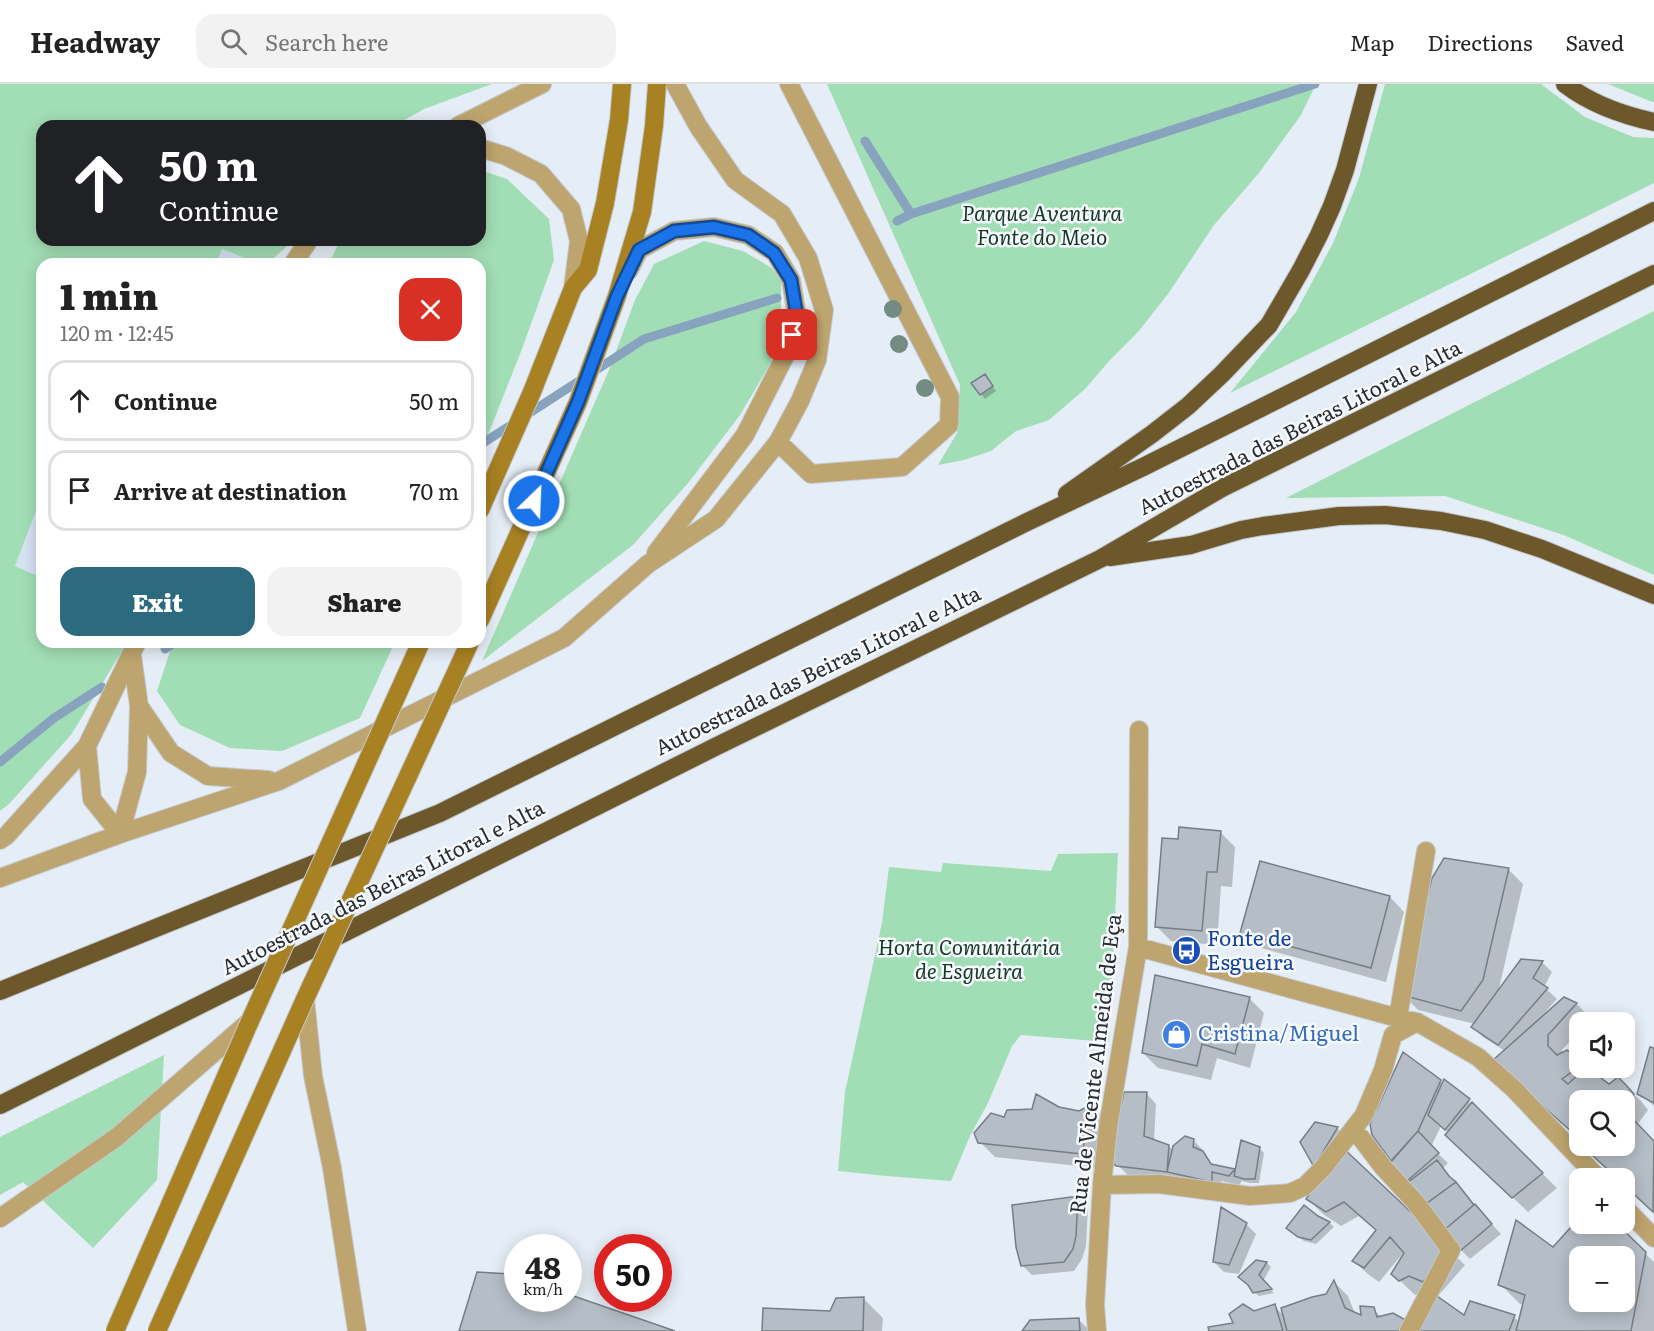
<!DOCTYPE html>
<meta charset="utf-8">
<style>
body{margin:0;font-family:Literata,serif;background:#f2f2f2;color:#222;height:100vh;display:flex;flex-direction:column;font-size:22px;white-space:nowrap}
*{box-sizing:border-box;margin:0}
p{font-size:20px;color:#767676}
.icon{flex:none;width:33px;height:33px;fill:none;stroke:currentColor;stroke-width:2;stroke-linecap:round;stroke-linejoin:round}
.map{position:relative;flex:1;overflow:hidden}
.side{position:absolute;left:36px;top:174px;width:450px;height:390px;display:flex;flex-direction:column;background:#fff;border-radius:18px;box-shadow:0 3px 15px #0003}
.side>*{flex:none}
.banner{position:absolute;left:36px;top:36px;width:450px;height:126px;border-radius:18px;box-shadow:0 3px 15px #0003;background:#202124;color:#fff;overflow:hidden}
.tools{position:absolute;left:1569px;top:928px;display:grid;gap:12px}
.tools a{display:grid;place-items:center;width:66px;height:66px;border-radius:12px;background:#fff;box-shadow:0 3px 15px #0003;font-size:30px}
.speed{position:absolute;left:504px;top:1150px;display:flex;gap:12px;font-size:30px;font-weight:700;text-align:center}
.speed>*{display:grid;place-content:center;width:78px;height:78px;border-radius:50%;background:#fff;box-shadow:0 3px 15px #0003;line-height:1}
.speed small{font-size:15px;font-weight:400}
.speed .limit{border:9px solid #d22;background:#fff;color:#111}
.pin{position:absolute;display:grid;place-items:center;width:51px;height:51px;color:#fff;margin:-26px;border-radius:12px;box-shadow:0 3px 9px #0006}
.me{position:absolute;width:66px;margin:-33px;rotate:24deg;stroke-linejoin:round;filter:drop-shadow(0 0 4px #0008)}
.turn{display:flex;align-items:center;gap:21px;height:126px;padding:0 24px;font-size:27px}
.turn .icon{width:78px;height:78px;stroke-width:2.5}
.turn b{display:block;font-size:42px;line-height:51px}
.round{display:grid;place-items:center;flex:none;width:63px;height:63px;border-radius:18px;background:#f2f2f2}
.head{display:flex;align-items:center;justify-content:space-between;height:102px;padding:0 24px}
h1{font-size:36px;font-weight:800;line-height:45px}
.primary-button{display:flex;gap:12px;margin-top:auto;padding:12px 24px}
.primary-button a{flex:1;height:69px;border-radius:18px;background:#2b6a7f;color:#fff;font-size:24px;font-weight:800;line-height:69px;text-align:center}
.primary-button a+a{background:#f2f2f2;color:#222}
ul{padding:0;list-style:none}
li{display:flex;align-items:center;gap:18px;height:81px;margin:0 12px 9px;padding:0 12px;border:3px solid #e0e0e0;border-radius:18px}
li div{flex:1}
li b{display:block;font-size:22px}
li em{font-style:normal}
header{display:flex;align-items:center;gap:36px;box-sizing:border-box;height:84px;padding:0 30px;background:#fff;border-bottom:2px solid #e0e0e0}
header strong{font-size:28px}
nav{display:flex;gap:33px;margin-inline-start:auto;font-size:21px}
.search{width:420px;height:54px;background:#f2f2f2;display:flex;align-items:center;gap:15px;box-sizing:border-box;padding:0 21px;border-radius:18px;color:#767676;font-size:22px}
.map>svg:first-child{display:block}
.built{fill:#d6e3f3}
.green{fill:#a2deb5}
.shadow{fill:#0003;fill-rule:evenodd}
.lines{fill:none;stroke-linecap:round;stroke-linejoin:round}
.stream{stroke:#87a3be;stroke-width:9}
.building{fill:#b5bdc6;stroke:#767d85;stroke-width:1.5;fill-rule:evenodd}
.street-casing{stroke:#c3cad2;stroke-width:20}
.secondary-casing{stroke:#c3cad2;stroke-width:20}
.highway-casing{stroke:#c3cad2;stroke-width:20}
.street{stroke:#bea56f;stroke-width:18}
.secondary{stroke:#a78122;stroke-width:18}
.highway{stroke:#6d582b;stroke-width:18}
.secondary-bridge-casing{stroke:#c3cad2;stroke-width:20;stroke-linecap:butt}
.secondary-bridge{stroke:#a78122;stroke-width:18}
.tree{fill:#748b82}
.route-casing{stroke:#114b97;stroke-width:15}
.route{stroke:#1a73e8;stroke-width:10}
.labels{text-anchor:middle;stroke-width:5;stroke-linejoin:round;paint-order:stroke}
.park-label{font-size:21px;font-style:italic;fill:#173a24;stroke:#f6f9fd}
.street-label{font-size:21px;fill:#2a2d30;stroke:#f6f9fd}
.transit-label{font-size:21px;fill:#164399;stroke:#f6f9fd;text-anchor:start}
.shop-label{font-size:21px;fill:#366cbe;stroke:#f6f9fd;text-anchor:start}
</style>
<header>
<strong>Headway</strong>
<div class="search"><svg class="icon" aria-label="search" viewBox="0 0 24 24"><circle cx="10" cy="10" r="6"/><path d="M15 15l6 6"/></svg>Search here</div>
<nav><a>Map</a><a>Directions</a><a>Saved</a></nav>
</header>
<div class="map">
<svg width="1654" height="1247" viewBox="0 0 1654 1247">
<rect width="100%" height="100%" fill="#e5edf6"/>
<path class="built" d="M222,165L260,180H216Z
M42,411V494L15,482Z"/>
<path class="green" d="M0,0H492L424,25L394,42H42V156H291L285,164L267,180H260L222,165L216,180H42V411L15,482L42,494V558H125L122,567L71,651L9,720L0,727Z
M827,0H1316L1301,31L1259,89L1214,141L1168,210L1138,248L1110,276L1085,305L1049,336L1016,347L991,367L964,376L938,381L957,349L960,301Z
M1385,0H1541L1585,33L1633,53L1654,54V99L1230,309L1296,228L1333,159L1359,94Z
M1608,0H1654V18H1652Z
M480,86L507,95L549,135L554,176L522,265L480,371V180H329L340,156H480Z
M704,157L743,167L772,184L781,198V238L770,280L740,331L689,398L633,461L482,577L609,286L635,216L654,180Z
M1654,227V491L1566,452L1445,412L1286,414Z
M173,558H395L360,634L282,667L230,664L180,641L157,607Z
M1118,769L1109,958L1021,951L1012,962L988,1019L970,1052L951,1097L887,1092L838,1087L845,1008L882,839L889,783L941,788L943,779L1051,787L1058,770Z
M164,971L157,1096L93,1164L23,1098L0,1111V1053Z"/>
<path class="shadow" d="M985,292L996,307L985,315L981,310Z
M1220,748L1235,763L1232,803L1221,802L1217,861L1171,857L1157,843L1180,757Z
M1508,785L1523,800L1498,909L1521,877L1543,879L1552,888L1544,903L1557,915L1542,932L1543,933L1564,915L1577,920L1591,935L1587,939H1580V947L1562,966V970L1580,975V984H1590L1609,1002H1625L1641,1017L1648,1026L1637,1041L1654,1058V1128L1624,1100V1095H1619L1602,1062H1624V1017H1580V1054L1509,992L1505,967L1483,953L1473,943L1475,940L1418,926L1404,911Z
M1390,813L1404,828L1386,898L1257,863L1242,848Z
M1249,914L1264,929L1250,984L1217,974L1211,996L1158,984L1143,969Z
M1654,966V1022L1639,1010Z
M1440,997L1443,1000L1445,998L1469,1017L1557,1104L1528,1128L1462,1066L1449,1049L1441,1042L1431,1063L1448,1079L1443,1084L1454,1098L1501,1150L1470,1175L1461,1166L1392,1079L1393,1077L1392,1076Z
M1147,1010L1156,1020L1154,1057L1169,1062L1173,1067L1193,1056L1203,1066V1069L1208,1075H1206L1216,1086L1211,1078L1215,1083L1234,1086L1237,1089L1259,1064L1264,1069L1259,1099H1250L1242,1097L1239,1101L1221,1097V1107L1178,1097L1128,1091L1111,1075Z
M1091,1022L1106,1037L1097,1084L995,1073L980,1058L1005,1035L1058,1024L1080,1028Z
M1337,1044L1341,1048L1319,1086L1302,1059Z
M1341,1065L1465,1181L1438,1212L1424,1206L1415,1211L1393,1190L1405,1169L1404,1168L1379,1198L1369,1191L1354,1177L1377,1147L1359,1132L1341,1142L1323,1130L1308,1115Z
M1078,1114L1088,1124L1086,1162L1082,1175L1074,1187L1032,1191L1022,1181Z
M1317,1133L1330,1139L1334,1143L1316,1160L1304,1157L1293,1149Z
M1246,1140L1256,1150L1239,1190L1224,1188L1214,1178Z
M1580,1140H1615L1654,1178V1247H1420L1464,1233H1514L1519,1238L1524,1221L1520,1220L1500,1200L1554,1165ZM1580,1173H1624V1218H1580Z
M1256,1177L1267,1179L1271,1183L1263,1197L1274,1209L1259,1212L1254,1208Z
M1334,1198L1348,1212L1355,1230L1363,1233L1373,1225L1382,1234L1417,1247H1210L1235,1240L1254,1228L1274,1222L1284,1232L1327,1212Z
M863,1214L883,1234L882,1247H763L831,1229Z
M1078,1235L1090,1247H1024Z"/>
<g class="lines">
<path class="stream" d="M865,57L911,130
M897,137L911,130L1315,0
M480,361L644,255L777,214
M165,565L175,558
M0,678L54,634L102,603"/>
</g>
<path class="building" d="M985,290L993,302L980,311L971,299Z
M1179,743L1221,747L1217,788H1207L1202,847L1155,843L1162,754L1178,755Z
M1444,774L1509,784L1483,896L1461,927L1402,911L1432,794Z
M1260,777L1390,812L1371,884L1240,849Z
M1521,875L1543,877L1533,894L1548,904L1498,961L1471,943Z
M1155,891L1250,913L1235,970L1202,960L1197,982L1142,969Z
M1564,913L1577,919L1548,951V962L1557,971L1567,966L1580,974V982L1562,995L1568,1000L1585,984H1588L1609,1000L1618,993L1626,1001L1634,1010L1624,1024V1017H1580V1041L1573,1049L1492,977Z
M1650,963L1654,964V1019L1637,1010Z
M1403,968L1441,996L1418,1047L1391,1077L1372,1051L1370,1040Z
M1444,995L1470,1015L1445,1046L1428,1031Z
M1124,1008H1147L1144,1052L1169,1061L1167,1088L1116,1082L1109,1075Z
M1036,1010L1059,1023L1079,1027L1092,1020L1082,1070L978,1059L974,1049L991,1029L1004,1033L1007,1026L1032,1025Z
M1472,1018L1543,1089L1512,1114L1445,1051Z
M1630,1032L1654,1057L1653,1128L1624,1101V1095H1618L1592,1071L1600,1062H1624V1037Z
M1315,1038L1338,1043L1314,1083L1300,1058Z
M1418,1047L1439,1069L1406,1098L1390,1079Z
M1185,1052L1194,1055L1193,1063L1203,1067L1211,1080L1235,1085L1229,1092L1212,1088V1098L1167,1088L1173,1062Z
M1241,1056L1260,1063L1255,1095H1244L1234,1092Z
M1341,1062L1451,1166L1423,1198L1409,1192L1399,1197L1391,1190L1404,1169L1390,1153L1364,1184L1352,1177L1376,1146L1344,1118L1326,1128L1306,1115Z
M1437,1076L1449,1092L1456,1098L1423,1122L1406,1100Z
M1456,1098L1474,1121L1443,1147L1423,1122Z
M1078,1112L1076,1152L1073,1165L1064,1178L1021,1182L1016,1163L1012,1121Z
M1475,1120L1492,1140L1460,1167L1443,1147Z
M1304,1121L1318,1132L1330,1138L1311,1156L1298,1153L1286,1144Z
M1221,1123L1247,1139L1229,1181L1213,1178Z
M1580,1133V1140H1617L1646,1168L1631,1247H1516L1525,1211L1498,1201L1516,1136L1553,1163ZM1580,1173H1624V1218H1580Z
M1256,1176L1267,1178L1259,1191L1272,1205L1253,1209L1248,1201L1238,1193Z
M477,1188L512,1190L518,1192V1215H568V1210L675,1247H459Z
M1334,1196L1345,1224L1361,1231L1360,1222L1374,1223L1377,1233L1393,1229L1409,1238L1402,1247H1287L1281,1224L1312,1213L1326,1210Z
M1437,1212L1464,1231L1470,1217L1515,1231L1509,1247H1419Z
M864,1213L863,1247H762L763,1224L830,1227L836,1214Z
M1243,1220L1254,1227L1275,1220L1283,1247H1209L1208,1243L1233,1239L1229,1230Z
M1079,1234L1080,1247H1022L1030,1236Z"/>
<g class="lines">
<defs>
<path id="street" d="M458,42L542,0
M480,64L506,72L541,90L571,125L579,157L573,204
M293,180L309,156
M629,186L639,166L674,147L714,143L748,151L775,169L791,196L797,232L786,270L745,351L656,469
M778,358L811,390L902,383L949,341L950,313L789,0
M139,622L171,669L208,692L269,696
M120,750L92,715L87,662L137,558
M120,750L137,688L139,622L132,571
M0,756L6,752L87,662
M0,794L120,750L279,697L564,554L648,480L716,435L778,358L800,317L817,276L824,226L808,174L782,130L735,96L698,42L675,0
M1138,863L1398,934L1417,938L1478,973L1514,1005L1599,1095
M305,915L313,992L332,1084L357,1247
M1398,934L1426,767
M1352,1048L1361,1054L1383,1083L1416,1119L1451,1166L1409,1247
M1102,1101L1159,1100L1250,1112L1290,1109L1305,1102L1323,1084L1364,1031L1383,986L1393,951L1417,938
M1624,1123L1654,1154
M0,1134L117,1053L250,937
M1097,1247L1095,1221L1102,1101L1108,1043L1138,863L1139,646"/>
<path id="secondary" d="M480,426L532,308L573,204L588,186L605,119L619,36L622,0
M480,536L578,318L617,212L642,128L654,42L657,0"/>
<path id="highway" d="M1565,0C1591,20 1622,31 1654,38
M1067,410L1152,350L1188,322L1222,290L1269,241L1301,186L1319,151L1332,122L1345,86L1368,0
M1110,473L1191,461L1241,446L1263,442L1339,432L1385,431L1441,437L1485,446L1542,465L1654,511
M0,907L440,729L1027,438L1143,383L1654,127
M0,1021L717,662L1100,475L1222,404L1654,190"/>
</defs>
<use href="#street" class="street-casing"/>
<use href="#secondary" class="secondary-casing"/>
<use href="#highway" class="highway-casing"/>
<use href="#street" class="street"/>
<use href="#secondary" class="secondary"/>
<use href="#highway" class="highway"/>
<defs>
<path id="secondary-bridge" d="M115,1247L250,937L421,558
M157,1247L305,915L470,558"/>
</defs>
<use href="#secondary-bridge" class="secondary-bridge-casing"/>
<use href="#secondary-bridge" class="secondary-bridge"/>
</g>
<g class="tree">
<circle cx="893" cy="225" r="9"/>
<circle cx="899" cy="260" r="9"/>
<circle cx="925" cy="304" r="9"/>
</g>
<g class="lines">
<defs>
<path id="route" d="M534,417L578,318L617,212L639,166L674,147L714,143L748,151L774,169L791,196L797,232L792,251"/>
</defs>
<use href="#route" class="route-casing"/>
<use href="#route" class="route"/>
</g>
<defs>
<symbol id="bus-disc" viewBox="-11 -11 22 22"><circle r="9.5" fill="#1a4fb4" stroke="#f6f9fd"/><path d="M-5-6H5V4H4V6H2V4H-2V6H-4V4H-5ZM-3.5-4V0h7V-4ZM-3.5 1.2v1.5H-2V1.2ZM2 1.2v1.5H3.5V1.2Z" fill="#fff"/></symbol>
<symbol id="shop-disc" viewBox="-11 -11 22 22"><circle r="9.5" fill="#3f7fe0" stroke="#f6f9fd"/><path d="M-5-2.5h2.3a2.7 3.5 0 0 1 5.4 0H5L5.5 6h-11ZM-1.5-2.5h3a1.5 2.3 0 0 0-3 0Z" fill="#fff"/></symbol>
</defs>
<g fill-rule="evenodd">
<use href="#bus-disc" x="1170" y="850" width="33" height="33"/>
<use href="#shop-disc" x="1160" y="934" width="33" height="33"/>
</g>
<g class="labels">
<g class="park-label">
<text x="1042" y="137">Parque Aventura<tspan x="1042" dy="24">Fonte do Meio</tspan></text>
<text x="969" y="871">Horta Comunitária<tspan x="969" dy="24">de Esgueira</tspan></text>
</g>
<g class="street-label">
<text transform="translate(1300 344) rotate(-27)" y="7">Autoestrada das Beiras Litoral e Alta</text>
<text transform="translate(818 587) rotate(-26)" y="7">Autoestrada das Beiras Litoral e Alta</text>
<text transform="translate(383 804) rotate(-27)" y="7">Autoestrada das Beiras Litoral e Alta</text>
<text transform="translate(1096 980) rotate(-83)" y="7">Rua de Vicente Almeida de Eça</text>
</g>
<g class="transit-label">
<text x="1207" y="862">Fonte de<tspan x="1207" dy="24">Esgueira</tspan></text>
</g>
<g class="shop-label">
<text x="1198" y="957">Cristina/Miguel</text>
</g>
</g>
</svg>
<div class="tools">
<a><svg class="icon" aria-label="sound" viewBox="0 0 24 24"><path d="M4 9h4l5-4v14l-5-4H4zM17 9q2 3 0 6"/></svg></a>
<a><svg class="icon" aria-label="search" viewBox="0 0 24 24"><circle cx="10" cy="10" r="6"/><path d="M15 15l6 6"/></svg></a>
<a>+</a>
<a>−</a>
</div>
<div class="speed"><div>48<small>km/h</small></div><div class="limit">50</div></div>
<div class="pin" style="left:792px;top:251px;background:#d93025"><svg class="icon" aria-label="arrive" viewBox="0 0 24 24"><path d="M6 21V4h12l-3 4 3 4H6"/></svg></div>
<svg class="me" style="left:534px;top:417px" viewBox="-20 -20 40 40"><circle r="17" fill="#1a73e8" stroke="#fff" stroke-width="3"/><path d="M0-11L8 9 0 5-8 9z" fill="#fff"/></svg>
<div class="banner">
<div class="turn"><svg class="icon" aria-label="ahead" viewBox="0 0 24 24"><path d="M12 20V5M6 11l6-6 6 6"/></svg><div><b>50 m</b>Continue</div></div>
</div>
<section class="side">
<div class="head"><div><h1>1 min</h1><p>120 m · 12:45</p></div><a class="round" style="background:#d93025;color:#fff"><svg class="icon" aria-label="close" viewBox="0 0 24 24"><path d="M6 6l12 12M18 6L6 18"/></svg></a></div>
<ul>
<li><svg class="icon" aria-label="ahead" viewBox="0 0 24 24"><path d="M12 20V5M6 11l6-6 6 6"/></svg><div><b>Continue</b></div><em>50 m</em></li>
<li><svg class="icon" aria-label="arrive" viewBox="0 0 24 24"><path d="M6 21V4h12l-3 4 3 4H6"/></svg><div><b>Arrive at destination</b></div><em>70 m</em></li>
</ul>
<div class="primary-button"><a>Exit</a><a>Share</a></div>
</section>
</div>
